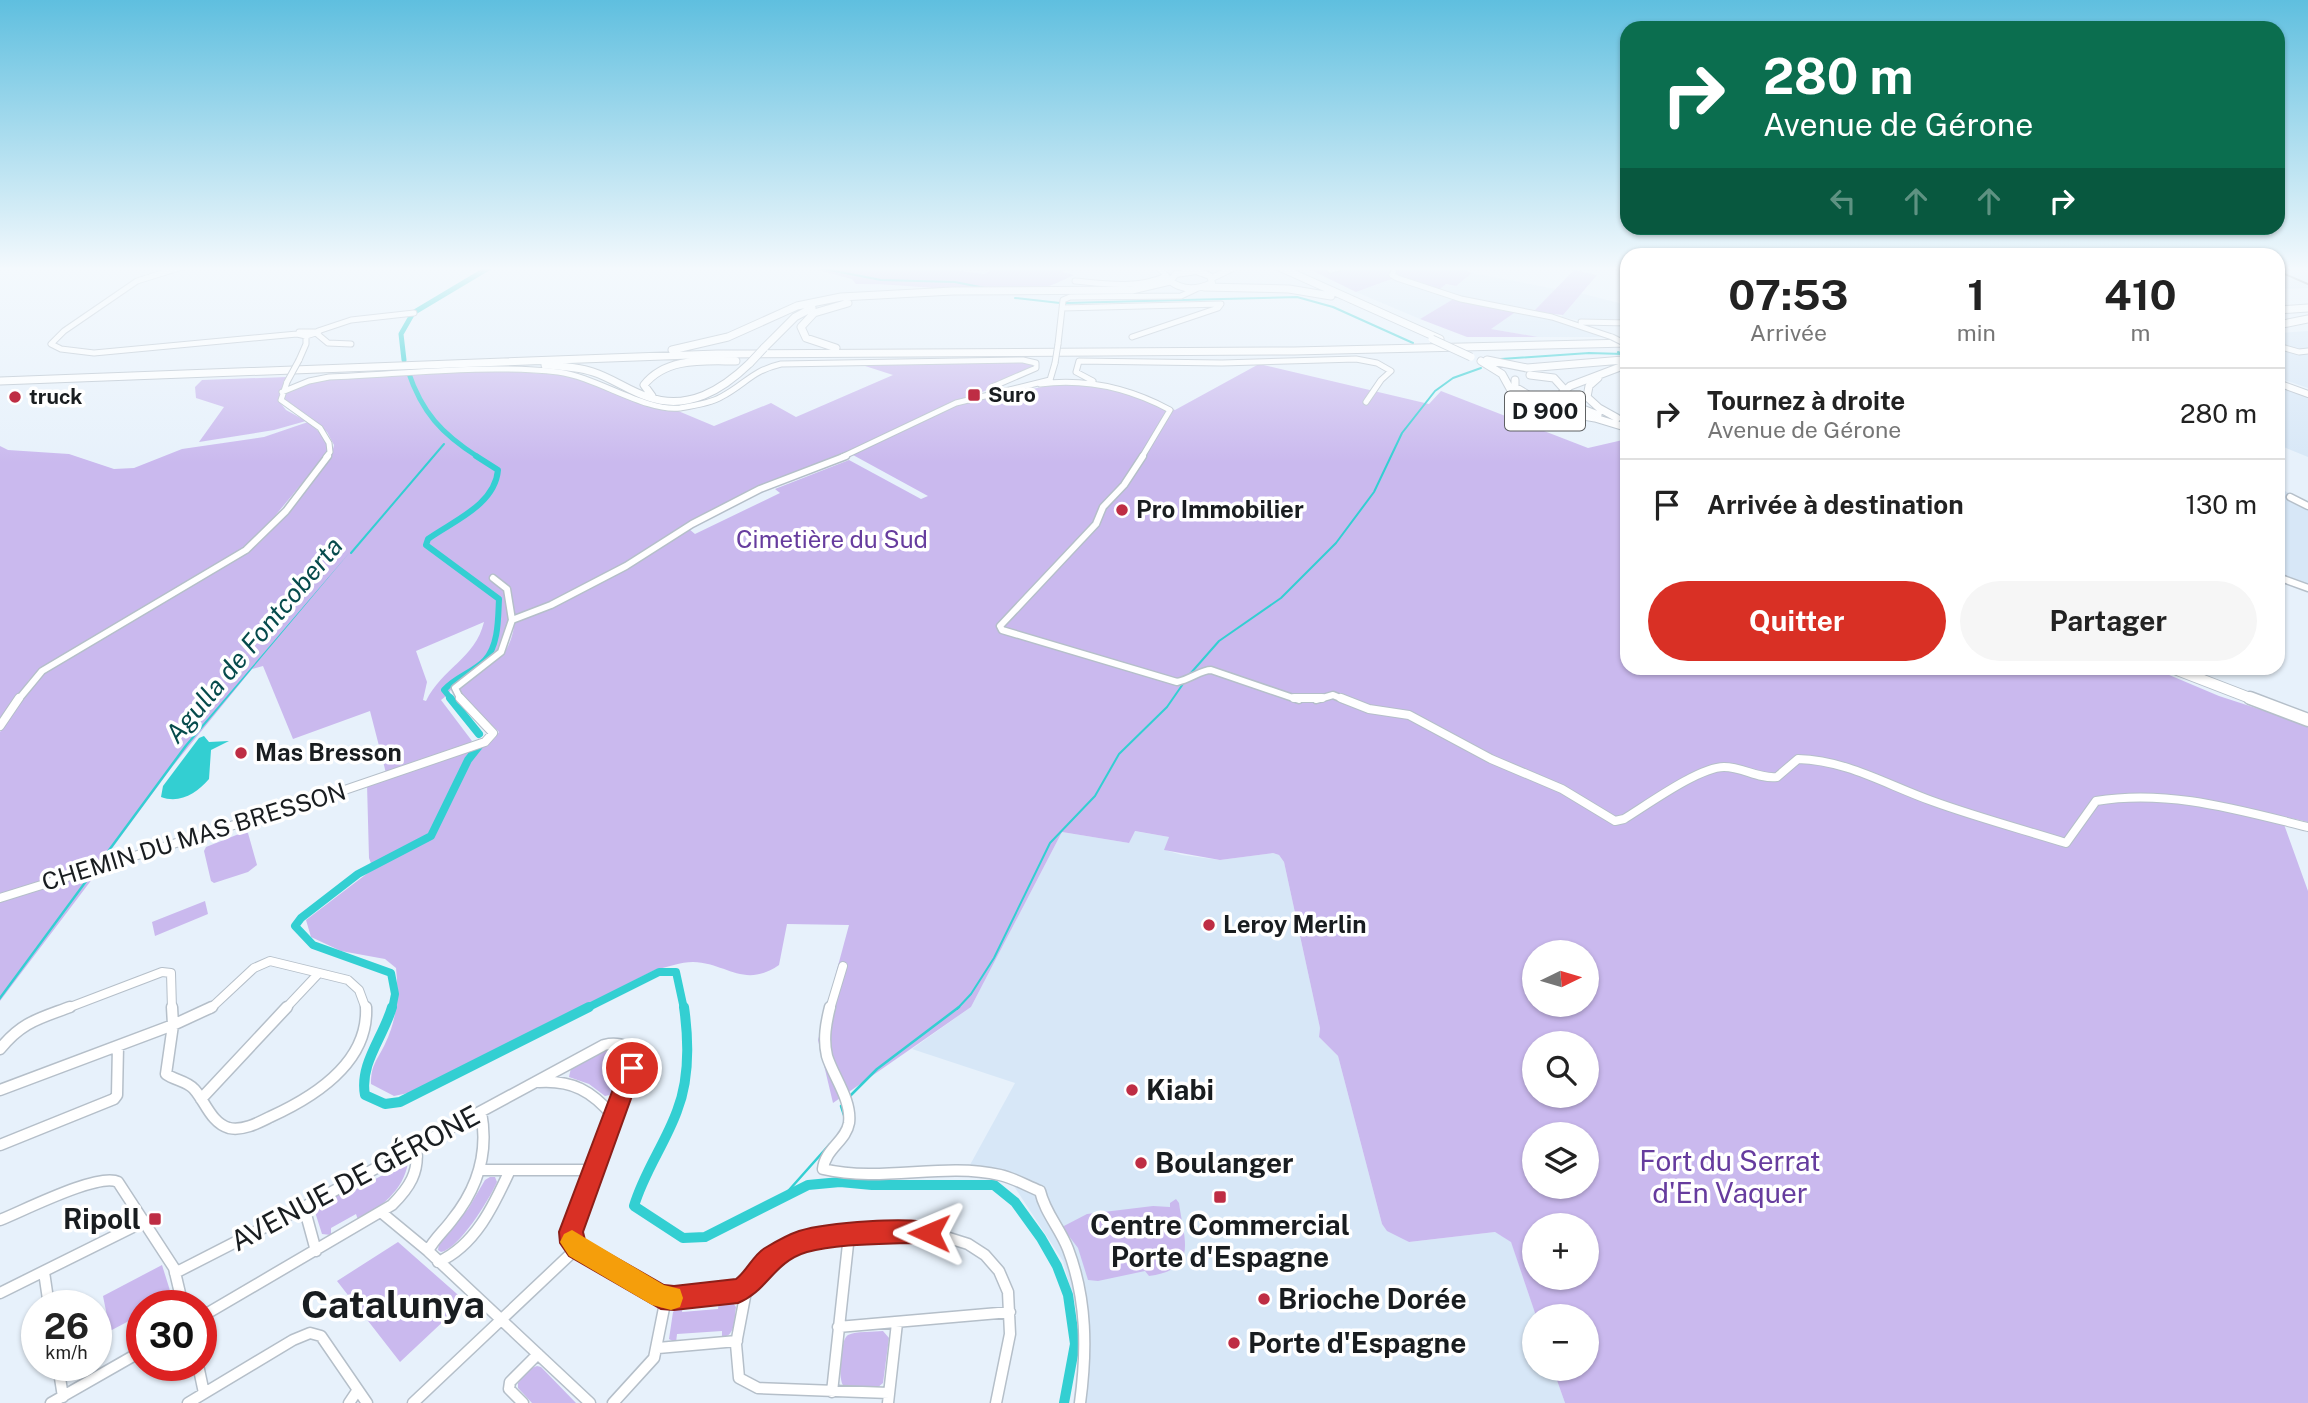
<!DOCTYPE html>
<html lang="fr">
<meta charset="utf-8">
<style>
body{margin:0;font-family:"Public Sans",sans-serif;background:#f6f6f6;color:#222;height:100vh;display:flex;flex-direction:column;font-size:26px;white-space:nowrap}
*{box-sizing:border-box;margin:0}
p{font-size:23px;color:#767676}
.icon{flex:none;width:38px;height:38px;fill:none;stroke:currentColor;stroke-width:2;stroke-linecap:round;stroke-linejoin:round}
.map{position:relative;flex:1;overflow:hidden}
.side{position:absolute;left:1620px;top:248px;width:665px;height:427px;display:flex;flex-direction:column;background:#fff;border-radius:21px;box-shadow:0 2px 5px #0004}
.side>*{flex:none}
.guide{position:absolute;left:1620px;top:21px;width:665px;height:214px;border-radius:21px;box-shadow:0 2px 5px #0004;background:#0b6e4f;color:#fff;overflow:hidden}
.needle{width:46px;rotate:85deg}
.controls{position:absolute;left:1522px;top:940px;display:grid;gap:14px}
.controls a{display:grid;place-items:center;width:77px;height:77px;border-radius:50%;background:#fff;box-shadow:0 2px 5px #0004;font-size:35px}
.speed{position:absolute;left:21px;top:1290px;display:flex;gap:14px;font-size:35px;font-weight:700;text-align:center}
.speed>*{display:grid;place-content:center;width:91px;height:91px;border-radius:50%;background:#fff;box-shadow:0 2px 5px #0004;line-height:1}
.speed small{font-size:18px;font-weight:400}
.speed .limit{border:10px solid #d22;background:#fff;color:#111}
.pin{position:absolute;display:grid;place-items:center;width:60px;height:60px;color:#fff;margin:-30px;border:4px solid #fff;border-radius:50%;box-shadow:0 2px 7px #0007}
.me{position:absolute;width:77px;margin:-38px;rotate:271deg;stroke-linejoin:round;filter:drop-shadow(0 0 5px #0008)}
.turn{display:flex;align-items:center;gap:24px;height:147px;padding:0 28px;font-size:32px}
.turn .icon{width:91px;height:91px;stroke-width:2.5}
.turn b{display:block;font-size:49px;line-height:60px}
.lanes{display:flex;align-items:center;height:66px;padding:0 28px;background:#0003;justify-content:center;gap:35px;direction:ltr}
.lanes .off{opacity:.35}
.eta{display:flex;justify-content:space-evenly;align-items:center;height:119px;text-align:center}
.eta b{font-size:42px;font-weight:700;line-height:49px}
.action{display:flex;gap:14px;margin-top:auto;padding:14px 28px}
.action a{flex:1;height:80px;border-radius:42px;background:#d93025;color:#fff;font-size:28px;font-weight:700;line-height:80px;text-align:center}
.action a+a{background:#f6f6f6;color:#222}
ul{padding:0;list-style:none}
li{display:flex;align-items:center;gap:21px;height:91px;padding:0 28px;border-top:2px solid #e0e0e0}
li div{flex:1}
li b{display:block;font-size:26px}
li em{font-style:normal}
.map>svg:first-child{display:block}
.built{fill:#d7e7f7}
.green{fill:#cab9ee;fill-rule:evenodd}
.water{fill:#33cfd2}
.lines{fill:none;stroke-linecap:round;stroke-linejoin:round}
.stream-far1{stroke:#33cfd2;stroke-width:2}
.stream{stroke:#33cfd2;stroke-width:2.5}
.canal-far3{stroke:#33cfd2;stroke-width:5}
.canal-far2{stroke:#33cfd2;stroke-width:6}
.canal-far1{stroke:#33cfd2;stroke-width:8}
.canal{stroke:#33cfd2;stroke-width:10}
.minor-far3-casing{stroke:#b5bfc9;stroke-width:7}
.minor-far2-casing{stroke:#b5bfc9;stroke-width:9}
.minor-far1-casing{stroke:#b5bfc9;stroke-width:10}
.minor-casing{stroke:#b5bfc9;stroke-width:13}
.major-casing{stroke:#b5bfc9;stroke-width:8}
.highway-far2-casing{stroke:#b5bfc9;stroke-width:9}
.highway-far1-casing{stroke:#b5bfc9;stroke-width:12}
.highway-casing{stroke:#b5bfc9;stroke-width:15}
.minor-far3{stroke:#fff;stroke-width:5}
.minor-far2{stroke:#fff;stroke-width:6}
.minor-far1{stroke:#fff;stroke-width:8}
.minor{stroke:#fff;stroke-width:10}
.major{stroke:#fff;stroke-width:6}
.highway-far2{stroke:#fff;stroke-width:7}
.highway-far1{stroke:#fff;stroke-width:10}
.highway{stroke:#fff;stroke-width:12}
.rail{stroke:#71787e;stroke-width:2}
.minor-bridge-casing{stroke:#b5bfc9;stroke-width:7;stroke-linecap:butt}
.highway-bridge-casing{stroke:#b5bfc9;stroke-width:9;stroke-linecap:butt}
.minor-bridge{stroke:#fff;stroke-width:5}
.highway-bridge{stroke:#fff;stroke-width:7}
.route{fill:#d93025;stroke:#8d1f18;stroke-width:2}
.slow{fill:#f59e0b}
.poi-dot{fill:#be2d44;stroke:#fff;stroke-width:2.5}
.labels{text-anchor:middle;stroke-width:7;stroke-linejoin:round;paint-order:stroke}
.far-poi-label{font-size:21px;font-weight:bold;fill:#191d20;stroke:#fff;text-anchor:start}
.shield{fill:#fff;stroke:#5e6163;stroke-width:2}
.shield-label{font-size:23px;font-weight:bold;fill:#191d20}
.poi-label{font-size:24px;font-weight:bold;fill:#191d20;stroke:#fff;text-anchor:start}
.park-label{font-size:24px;fill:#663c9e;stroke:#fff}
.street-label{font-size:24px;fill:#191d20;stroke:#fff}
.water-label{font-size:26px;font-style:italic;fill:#064b4c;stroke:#fff}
.near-poi-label{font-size:28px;font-weight:bold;fill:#191d20;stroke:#fff;text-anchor:start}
.near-park-label{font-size:28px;fill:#663c9e;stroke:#fff}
.near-street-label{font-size:28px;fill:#191d20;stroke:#fff}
.near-district-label{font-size:38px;font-weight:bold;fill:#191d20;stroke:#fff}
</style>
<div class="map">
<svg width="2308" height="1403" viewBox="0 0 2308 1403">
<rect width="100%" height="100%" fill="#e7f1fb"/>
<path class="built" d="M2279,267H2308V288L2279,289Z
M1472,273L1556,289L1533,312L1457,297L1420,319L1356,292L1394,278L1456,286Z
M1580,293L1627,305V322L1582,321L1561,317Z
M1517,311L1566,323L1609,337H1538L1490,329Z
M2308,331V388L2279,378V333Z
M2278,385L2308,394V457L2279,445Z
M2278,487L2308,504V587L2279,576Z
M1134,831L1169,837L1165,850L1182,855L1220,860L1273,853L1279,855L1284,862L1320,1028L1319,1037L1338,1056L1382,1224L1409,1242L1495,1232L1511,1241L1536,1316L1535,1368L1553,1369L1565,1403H1073L1082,1330L1063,1261L1010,1180L965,1174L1015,1083L912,1049L971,1007L1062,832L1129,843Z"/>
<path class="green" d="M806,267H931L984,274L999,267H1063V272L1074,275C1062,281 1047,288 1033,290C974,296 915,283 856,284L852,279Z
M1305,267H1386L1391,269L1390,272L1394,278L1356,292Z
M1399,267H1468L1463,270L1472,273L1456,286L1446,284L1437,291L1394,275Z
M1574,270L1597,275L1563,315L1533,312Z
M1455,298L1517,311L1491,329L1538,337H1467L1420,319Z
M1023,361L1034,364V368L881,439L759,488L654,549L550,604L509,620C504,660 488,660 459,681C451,687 450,694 441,700L472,741L467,745L386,773L370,711L293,739L263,666L252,669L172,767L102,862L0,894V732L36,680L45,672L234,561C242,556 250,551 257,545C273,531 332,463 334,445L327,432L284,399L285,392L310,382L328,378L498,371L579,376L650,405L671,408L714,426L771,403L796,417L893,375L859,364ZM484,622C475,659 442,668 426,701L423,700L427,682L416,651Z
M1259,364L1429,404L1441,391L1588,448L1627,439L1628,668L2155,669L2219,696L2308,725V822L2281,816L2308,891V1403H1565L1553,1369L1587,1368V1316H1536L1511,1242L1495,1232L1409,1242L1387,1231L1382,1224L1338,1056L1319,1037L1320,1028L1284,862L1279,855L1273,853L1220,860L1164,850L1169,837L1135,831L1129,843L1062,832L971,1007L833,1103L818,1040L849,925L787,924L779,965C744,989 727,963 693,962C681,962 667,967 655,970L418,1091L394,1096L371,1084C371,1064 377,1061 385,1044C397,1019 399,995 396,968L385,959L341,951L311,937L306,920L373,869L369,858L367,784L483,746L494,739L499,732L459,693L458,688C484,658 508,671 515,621L627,567L689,529L695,534L780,493L775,489L849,460L921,499L928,496L853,455L957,404L1062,383L1115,390L1175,410ZM1535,952H1587V1004H1535ZM1535,1043H1587V1096H1535ZM1535,1134H1587V1186H1535ZM1535,1225H1587V1278H1535Z
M287,377L279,401L286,410L306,421L274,430L199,442L224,407L196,398L195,387L202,380Z
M308,422C318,431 329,438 327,453L251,545L39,671L29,680L0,722V446L8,450L69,454L114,469L134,468L182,449L264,437Z
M244,832L248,833L257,865L248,872L214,883L211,881L204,851L206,847Z
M99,870L0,1001V901Z
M205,901L208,914L155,936L152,922Z
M613,1048L626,1053L629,1058L614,1094L605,1096L589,1084L569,1077L571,1068L603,1050Z
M403,1160L408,1163C403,1191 381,1207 358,1220L356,1214L331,1228V1235L322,1234L315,1212L316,1206L345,1189L347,1194L396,1168L395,1162Z
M490,1177H495L497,1182C489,1200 459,1249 441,1252L438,1250L439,1244L468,1209L485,1180Z
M1176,1199L1179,1203C1184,1241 1199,1269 1149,1276L1145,1271L1098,1281L1088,1280L1078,1248L1062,1227L1087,1214L1153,1206L1170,1207V1203Z
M398,1242L465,1301L400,1362L337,1281Z
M162,1265L172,1297L157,1305L142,1306V1314L110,1331L103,1296Z
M731,1300L736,1307C734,1320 736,1335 722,1338V1331L677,1334L676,1343L669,1339L673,1312L680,1305L683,1304L682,1312L718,1309L719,1301Z
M883,1331L889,1338L883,1383L877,1388L843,1385C838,1378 840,1340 848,1335C856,1331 873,1332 883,1331Z
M537,1366L541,1367L576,1403H532L518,1388V1383L529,1369Z"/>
<path class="water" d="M350,552L188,745L0,1000V996L185,745Z
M204,736L209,742L229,741L211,750L209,779C197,793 180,804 161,797L163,786L199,738Z"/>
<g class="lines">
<path class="stream-far1" d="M814,267L881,280L955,282L985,288
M1015,298L1060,303
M1066,303L1297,297L1333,307L1413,343
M1618,352L1627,356
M1501,359L1589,353L1623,354
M351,553L444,444
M1190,674L1219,641L1281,598L1336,543L1374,492L1402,433L1435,391L1453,378L1481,368
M957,1009L971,994L994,958L1050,843L1095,796L1119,754L1167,707L1185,681"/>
<path class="stream" d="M849,1097L877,1069L959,1007
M841,1106L844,1115
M782,1198L830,1144"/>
<path class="canal-far3" d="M404,360L401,334L413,313L490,267
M408,371C422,413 442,434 478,457"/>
<path class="canal-far2" d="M452,700L444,690C455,677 474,672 485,660C499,645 498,617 499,599L426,545L428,539C453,521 495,505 498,470L476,456"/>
<path class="canal-far1" d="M450,698L479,734
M392,1009L395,994L391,973L313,945L295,926L301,918L358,874L431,836L468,760L479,746
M585,1009L659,972H676L684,1009"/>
<path class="canal" d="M392,1007C384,1036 359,1064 365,1095L385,1104L400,1102L589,1007
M684,1007C689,1042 690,1078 677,1111C665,1144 644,1172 634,1206L683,1238L705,1237L808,1185L840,1182L872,1185H994L1015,1202L1041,1238L1057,1266L1068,1295L1075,1344L1064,1403"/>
<defs>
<path id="minor-far3" d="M182,267L137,281L64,331L51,344L61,349L94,353L297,334L306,336V344L299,360
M1157,267L1167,276
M1390,267L1394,270L1392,275L1397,278L1461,299L1552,317L1612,337
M1330,270L1344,267
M1075,281C1105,284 1138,289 1166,276
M1062,308L1221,304L1218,308L1132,337
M1581,322L1628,323
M318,331L351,320L414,313
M299,332H319L306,336
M316,333L328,343L351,344
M1058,344L1063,300L1070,297L1181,296L1196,289
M2278,346L2299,352L2308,351
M1093,381L1076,372L1079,361L1222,363L1356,359L1377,363L1391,371L1381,380L1366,402
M287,382L281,400L320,428L329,443L330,452L326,457
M1040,384C1087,378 1129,388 1170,410L1142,457
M282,392L309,381L329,377C404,374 483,364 558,372C597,377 645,412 680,408C692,406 711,403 721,397C746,384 751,371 781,364L1023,360L1036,363V368L992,387V393
M842,457L956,403L1050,380L1055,363"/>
<path id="minor-far2" d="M1143,456L1124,485L1103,507L1096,524L1000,626L1002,630L1177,682C1191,679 1201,670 1211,670L1299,700
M2290,497L2308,506
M2278,577L2308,588
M493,578L507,589L512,620
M18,700L42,671L246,550L286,511L328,456
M461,700L455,688L501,652L512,620L551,605L626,566L692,524L760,489L846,456
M1316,700L1333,695L1345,700"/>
<path id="minor-far1" d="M1294,698H1322
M1341,698L1369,709L1409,715L1491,759L1562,789L1615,821L1624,819C1647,805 1699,767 1724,767C1743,767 1758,779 1777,777L1798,759C1846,760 1887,785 1932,801C1976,817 2021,829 2066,843L2096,801C2169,789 2238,810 2308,827
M0,726L19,698
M0,898L330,795L485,742L493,733L460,698
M65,1009L162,972L171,973L172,1009
M210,1009L254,968L270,961L348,980L359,990L366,1009
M285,1009L318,974
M830,1009L843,966"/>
<path id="minor" d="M212,1007L173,1025L166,1074C174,1080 187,1081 194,1089C205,1101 211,1123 229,1128C243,1131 258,1123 270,1117C314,1097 369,1063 366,1007
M830,1007C826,1023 823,1039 827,1056C833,1076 852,1100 849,1123C846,1141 825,1149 823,1169C883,1183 942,1162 1000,1175C1014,1178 1027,1186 1040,1191C1045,1213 1060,1228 1068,1249C1087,1299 1087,1351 1080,1403
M0,1049C22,1022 38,1019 70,1007
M539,1082C572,1080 592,1091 613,1116
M0,1090L173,1025L172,1007
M201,1099L287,1007
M0,1145L114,1099L117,1095L118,1046
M482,1170H593
M304,1207L316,1251
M382,1213L428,1251L590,1403
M0,1220C23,1211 99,1172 118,1182L174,1268L183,1306
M428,1251C434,1239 444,1231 452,1220C478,1188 489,1153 481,1112
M438,1262C475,1246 494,1205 510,1170
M44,1272L49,1306
M175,1273L304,1207L604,1045C617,1042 627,1044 635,1055L571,1232L572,1243L577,1248L666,1298L738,1291L774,1255L799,1242L814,1238L905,1233L949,1238L968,1244L985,1255L999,1271L1008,1292L1010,1334L996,1403
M747,1286L736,1344L739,1378L758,1388L889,1393
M0,1293L145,1221
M201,1317L392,1205C409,1188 420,1172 416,1147
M838,1327L1010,1312
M658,1348L737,1341
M58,1365L63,1397
M198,1365L204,1393
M832,1392L849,1235
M51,1403L142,1351
M188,1403L293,1340L310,1333L321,1336L367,1403
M349,1403L357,1391
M413,1403L577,1248
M523,1403L509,1389L510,1382L538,1354
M613,1403L654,1358L666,1298
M888,1403L897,1323"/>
<path id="major" d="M1196,271L1210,276L1212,283C1197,290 1183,291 1170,281L1176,274Z
M1212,278L1235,267
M2278,383L2308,394"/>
<path id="highway-far2" d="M1279,267L1440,339
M1204,287L1289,289L1331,296
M2278,310L2308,308
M2278,325L2308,319
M764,348L795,317L812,308
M836,348L806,338L801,327L814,313L848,303
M672,350L728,337L797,306L841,297L953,291L1132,290L1170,281
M1487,360L1527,368L1623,360
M1481,361L1502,374L1513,394L1532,407L1595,418L1628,428
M545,365C561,366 578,367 593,372C612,378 629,391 648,397C688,411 722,390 750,363
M1530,375L1554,378L1564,389
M1598,378L1589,386L1587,397L1599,408L1617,418
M1515,380V387L1530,396L1552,397L1560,395L1570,386L1628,364
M0,381L717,354L1294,351L1628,343
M652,396L644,385C666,357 704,361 736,361
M1552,397L1598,415"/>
<path id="highway-far1" d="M2172,668L2255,700"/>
<path id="highway" d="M2250,698L2308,720"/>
</defs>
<use href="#minor-far3" class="minor-far3-casing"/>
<use href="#minor-far2" class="minor-far2-casing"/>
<use href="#minor-far1" class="minor-far1-casing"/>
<use href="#minor" class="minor-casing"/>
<use href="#major" class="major-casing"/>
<use href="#highway-far2" class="highway-far2-casing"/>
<use href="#highway-far1" class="highway-far1-casing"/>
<use href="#highway" class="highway-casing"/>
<use href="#minor-far3" class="minor-far3"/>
<use href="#minor-far2" class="minor-far2"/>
<use href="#minor-far1" class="minor-far1"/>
<use href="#minor" class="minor"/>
<use href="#major" class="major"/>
<use href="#highway-far2" class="highway-far2"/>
<use href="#highway-far1" class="highway-far1"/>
<use href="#highway" class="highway"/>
<path class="rail" d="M2278,271L2308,284"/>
<defs>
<path id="minor-bridge" d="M1612,337L1628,345
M1055,363L1058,344
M287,382L299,360"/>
<path id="highway-bridge" d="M1432,339L1471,357
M750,363L764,348"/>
</defs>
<use href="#minor-bridge" class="minor-bridge-casing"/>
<use href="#highway-bridge" class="highway-bridge-casing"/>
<use href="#minor-bridge" class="minor-bridge"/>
<use href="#highway-bridge" class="highway-bridge"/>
</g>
<linearGradient id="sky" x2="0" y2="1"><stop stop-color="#5fbfdf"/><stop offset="0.58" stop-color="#f4f9fd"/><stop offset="1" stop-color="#f4f9fd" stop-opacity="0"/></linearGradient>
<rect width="2308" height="463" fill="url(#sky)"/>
<path class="route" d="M632,1059L639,1061L642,1068L583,1232L585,1240L664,1285L674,1286L736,1279C747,1271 753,1255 765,1248C775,1242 787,1235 799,1231C825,1223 913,1215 938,1225L941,1233L938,1241C927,1245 917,1243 905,1243C876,1244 835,1244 807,1252C773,1262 768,1291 738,1303L674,1310L661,1309L569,1256L560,1243L559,1232L621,1068L624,1061Z"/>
<path class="slow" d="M572,1230L664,1285L680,1289L683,1298L680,1307L671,1310L652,1305L569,1256L560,1242L564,1234Z"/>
<g class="poi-dot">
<rect x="967" y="388" width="14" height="14" rx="3.5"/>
<circle cx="15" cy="397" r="7"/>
<circle cx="1122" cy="510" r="7"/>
<circle cx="241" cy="753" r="7"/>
<circle cx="1209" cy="925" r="7"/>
<circle cx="1132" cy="1090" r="7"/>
<circle cx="1141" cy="1163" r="7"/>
<rect x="1213" y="1190" width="14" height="14" rx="3.5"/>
<rect x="148" y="1212" width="14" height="14" rx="3.5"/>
<circle cx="1264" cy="1299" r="7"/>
<circle cx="1234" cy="1343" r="7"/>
</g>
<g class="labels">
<g class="far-poi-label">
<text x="988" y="402">Suro</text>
<text x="29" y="404">truck</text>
</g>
<rect class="shield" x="1505" y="391.5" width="80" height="39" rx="5"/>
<g class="shield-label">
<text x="1545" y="419">D 900</text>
</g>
<g class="poi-label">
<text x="1136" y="518">Pro Immobilier</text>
<text x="255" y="761">Mas Bresson</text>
<text x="1223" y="933">Leroy Merlin</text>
</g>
<g class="park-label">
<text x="832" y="548">Cimetière du Sud</text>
</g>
<g class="street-label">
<text transform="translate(194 837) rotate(-17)" y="8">CHEMIN DU MAS BRESSON</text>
</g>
<g class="water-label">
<text transform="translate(254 640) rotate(-50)" y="9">Agulla de Fontcoberta</text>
</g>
<g class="near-poi-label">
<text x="1146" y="1100">Kiabi</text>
<text x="1155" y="1173">Boulanger</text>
<text x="141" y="1229" text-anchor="end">Ripoll</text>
<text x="1220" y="1235" text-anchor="middle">Centre Commercial<tspan x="1220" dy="32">Porte d'Espagne</tspan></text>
<text x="1278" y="1309">Brioche Dorée</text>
<text x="1248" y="1353">Porte d'Espagne</text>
</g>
<g class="near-park-label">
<text x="1730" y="1171">Fort du Serrat<tspan x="1730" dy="32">d'En Vaquer</tspan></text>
</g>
<g class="near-street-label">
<text transform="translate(355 1178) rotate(-28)" y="10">AVENUE DE GÉRONE</text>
</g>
<g class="near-district-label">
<text x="393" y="1318">Catalunya</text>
</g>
</g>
</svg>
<div class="controls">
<a><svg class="needle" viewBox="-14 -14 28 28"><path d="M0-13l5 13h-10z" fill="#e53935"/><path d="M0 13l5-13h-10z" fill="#767676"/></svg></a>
<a><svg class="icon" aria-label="search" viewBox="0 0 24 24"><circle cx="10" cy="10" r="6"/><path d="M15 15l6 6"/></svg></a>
<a><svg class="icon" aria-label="layers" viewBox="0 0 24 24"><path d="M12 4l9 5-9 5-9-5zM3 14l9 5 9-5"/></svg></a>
<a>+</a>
<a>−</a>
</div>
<div class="speed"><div>26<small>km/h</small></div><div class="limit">30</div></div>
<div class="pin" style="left:632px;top:1068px;background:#d93025"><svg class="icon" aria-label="arrive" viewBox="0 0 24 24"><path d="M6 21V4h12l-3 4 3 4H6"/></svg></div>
<svg class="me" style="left:929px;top:1233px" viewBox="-20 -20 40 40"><path d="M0-17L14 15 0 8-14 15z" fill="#d93025" stroke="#fff" stroke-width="4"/></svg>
<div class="guide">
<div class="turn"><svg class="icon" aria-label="right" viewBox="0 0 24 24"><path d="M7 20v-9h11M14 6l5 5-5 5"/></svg><div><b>280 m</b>Avenue de Gérone</div></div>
<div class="lanes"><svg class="icon off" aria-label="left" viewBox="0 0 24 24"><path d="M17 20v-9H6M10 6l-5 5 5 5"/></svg><svg class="icon off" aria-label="ahead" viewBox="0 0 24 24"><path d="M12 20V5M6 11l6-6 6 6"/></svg><svg class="icon off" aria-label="ahead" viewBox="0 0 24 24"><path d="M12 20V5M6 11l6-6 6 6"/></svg><svg class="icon" aria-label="right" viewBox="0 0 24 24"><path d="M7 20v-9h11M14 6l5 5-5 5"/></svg></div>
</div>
<section class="side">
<div class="eta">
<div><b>07:53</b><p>Arrivée</p></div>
<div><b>1</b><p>min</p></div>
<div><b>410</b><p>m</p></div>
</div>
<ul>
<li><svg class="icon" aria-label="right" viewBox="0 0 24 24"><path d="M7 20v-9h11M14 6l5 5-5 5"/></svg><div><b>Tournez à droite</b><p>Avenue de Gérone</p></div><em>280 m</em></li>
<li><svg class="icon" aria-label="arrive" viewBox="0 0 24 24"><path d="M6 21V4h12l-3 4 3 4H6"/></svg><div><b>Arrivée à destination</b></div><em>130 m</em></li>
</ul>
<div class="action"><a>Quitter</a><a>Partager</a></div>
</section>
</div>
